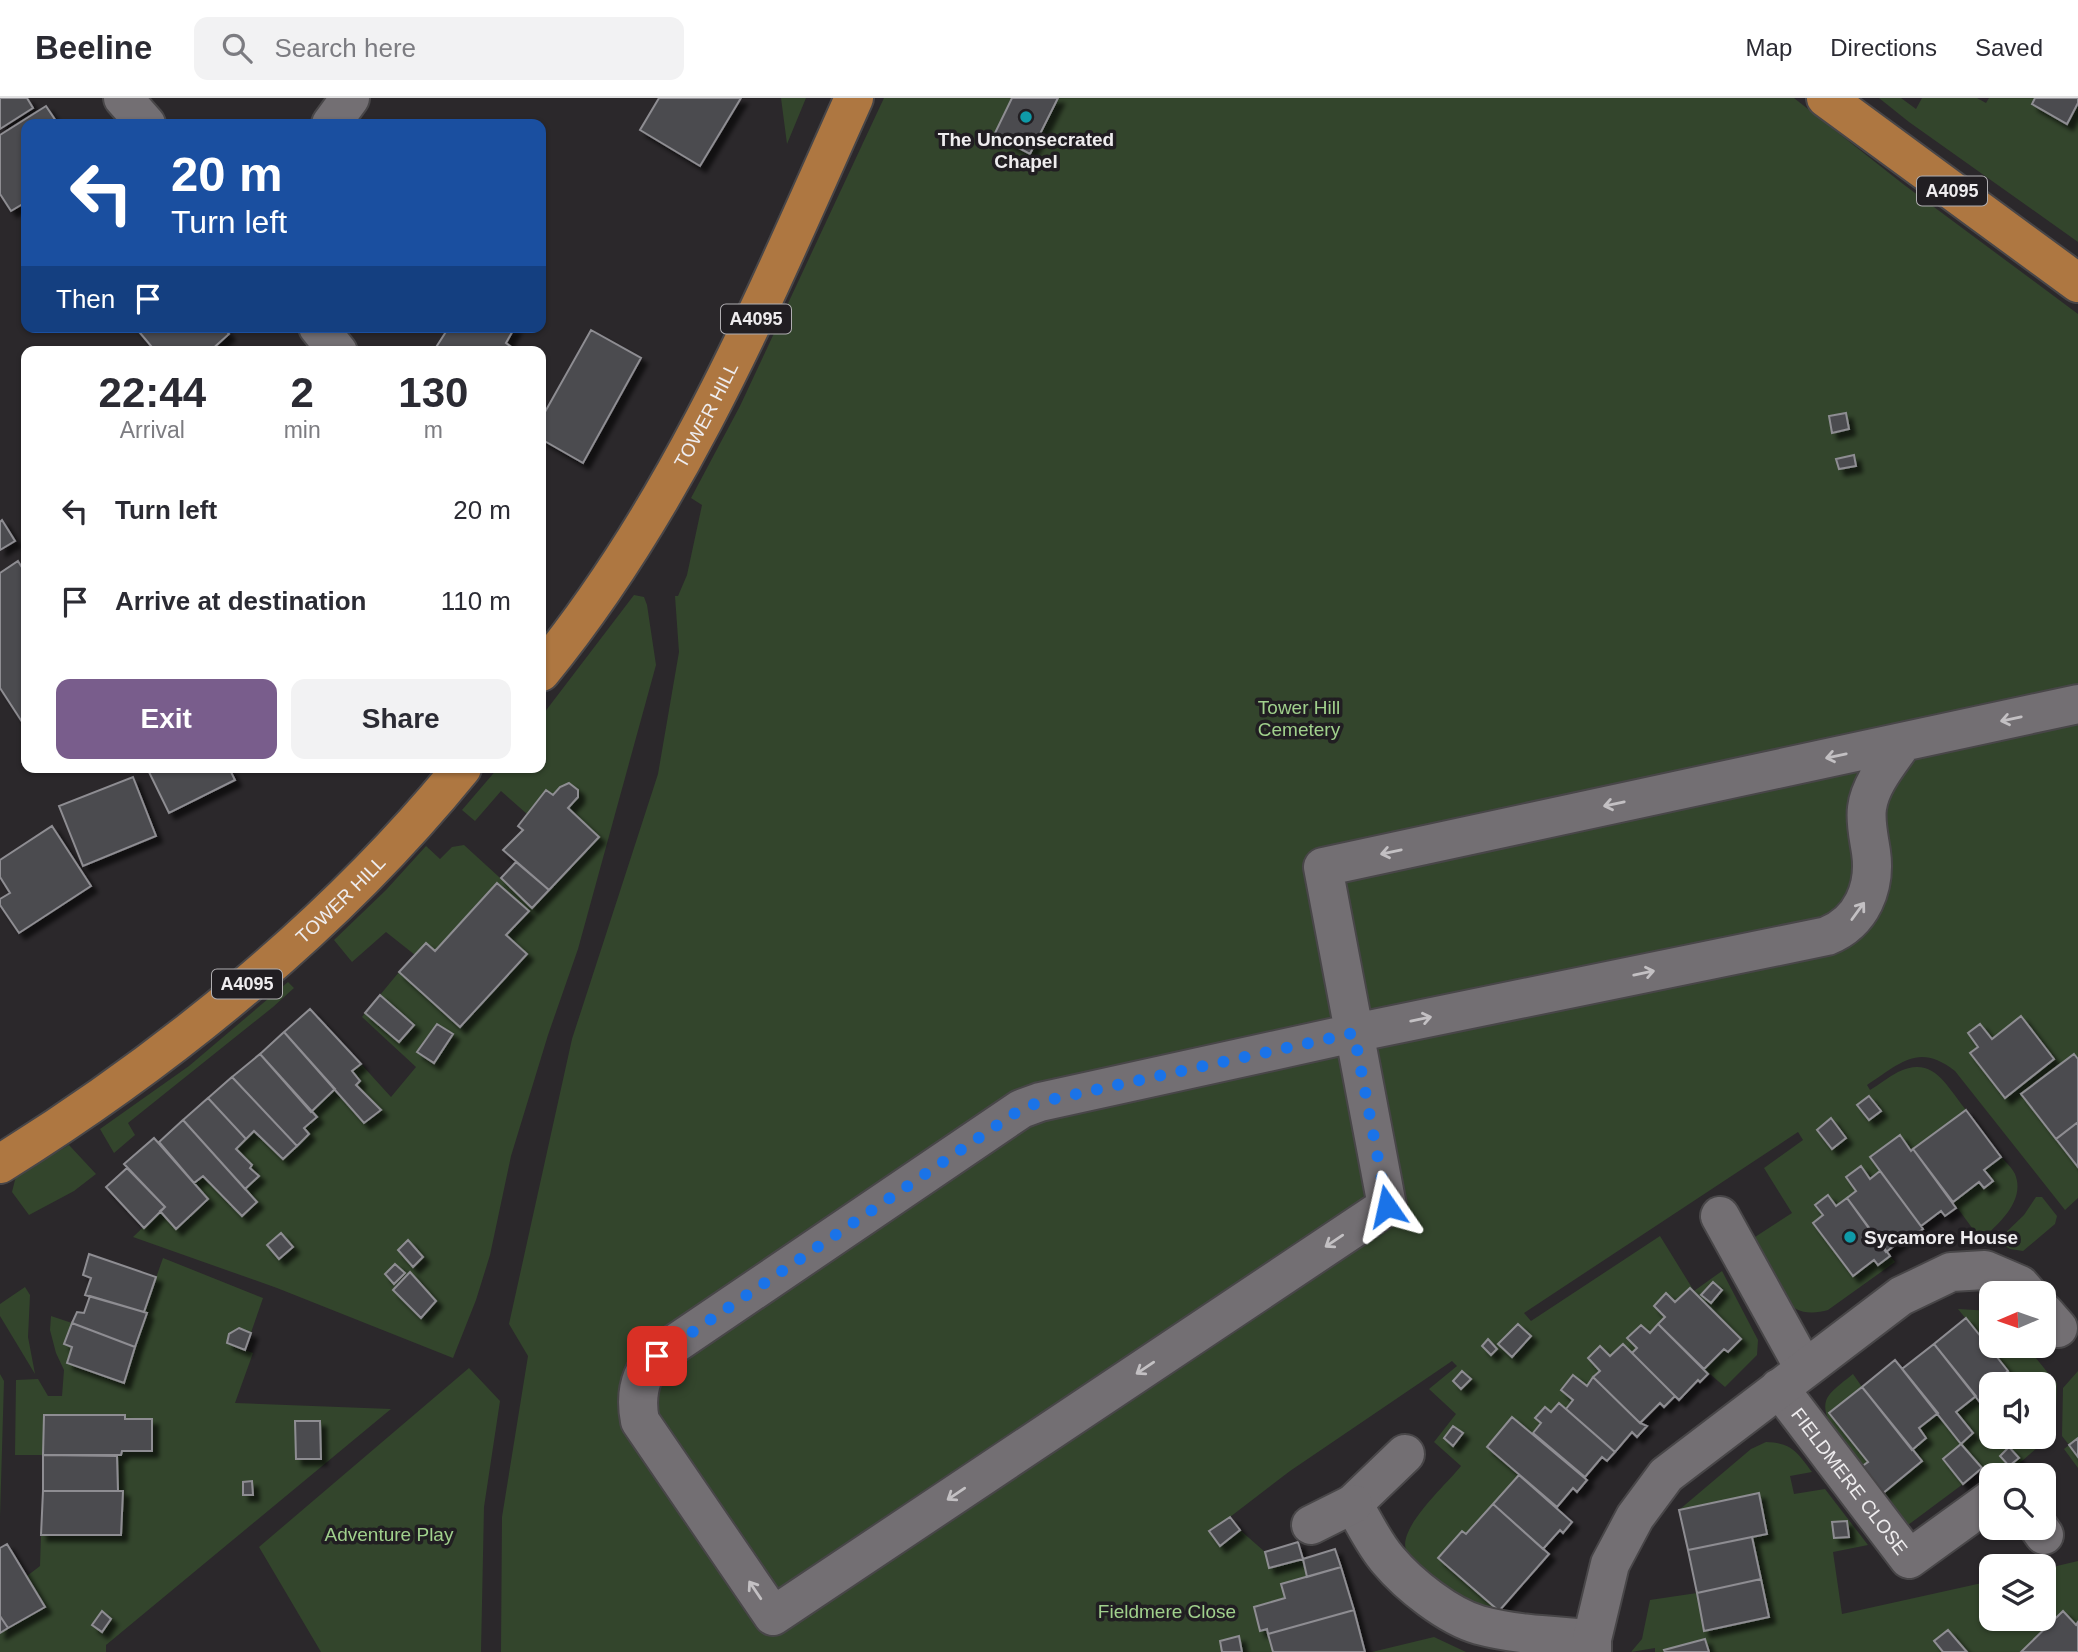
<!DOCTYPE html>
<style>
body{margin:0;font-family:Arial,sans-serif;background:#f2f2f3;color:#2b2b33;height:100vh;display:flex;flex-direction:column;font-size:26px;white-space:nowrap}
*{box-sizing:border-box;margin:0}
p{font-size:23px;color:#7c7c81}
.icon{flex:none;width:38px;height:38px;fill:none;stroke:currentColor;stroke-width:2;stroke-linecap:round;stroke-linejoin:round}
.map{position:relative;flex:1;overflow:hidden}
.details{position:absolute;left:21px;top:248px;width:525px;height:427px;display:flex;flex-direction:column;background:#fff;border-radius:14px;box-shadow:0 2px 5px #0004}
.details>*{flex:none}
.hud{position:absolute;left:21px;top:21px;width:525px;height:214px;border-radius:14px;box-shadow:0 2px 5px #0004;background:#1a4fa0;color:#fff;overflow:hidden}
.needle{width:46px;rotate:268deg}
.controls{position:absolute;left:1979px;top:1183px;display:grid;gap:14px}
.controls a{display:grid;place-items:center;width:77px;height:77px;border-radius:14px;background:#fff;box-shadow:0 2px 5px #0004;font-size:35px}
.pin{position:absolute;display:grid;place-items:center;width:60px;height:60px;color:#fff;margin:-30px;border-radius:14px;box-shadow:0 4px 10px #0006}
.me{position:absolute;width:77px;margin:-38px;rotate:349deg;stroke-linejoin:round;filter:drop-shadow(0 0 5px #0008)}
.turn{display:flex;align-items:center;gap:24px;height:147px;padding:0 35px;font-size:32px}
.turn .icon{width:91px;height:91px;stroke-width:2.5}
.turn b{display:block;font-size:49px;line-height:60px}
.then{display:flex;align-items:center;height:66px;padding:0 35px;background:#0003;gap:14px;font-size:26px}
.eta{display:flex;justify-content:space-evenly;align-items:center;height:119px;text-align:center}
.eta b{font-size:42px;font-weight:800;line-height:49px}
.button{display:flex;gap:14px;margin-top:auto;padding:14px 35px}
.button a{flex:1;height:80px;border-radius:14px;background:#795d8c;color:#fff;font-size:28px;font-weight:800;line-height:80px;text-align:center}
.button a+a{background:#f2f2f3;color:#2b2b33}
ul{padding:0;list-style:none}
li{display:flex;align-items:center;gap:21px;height:91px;padding:0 35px}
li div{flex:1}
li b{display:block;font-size:26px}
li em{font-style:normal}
header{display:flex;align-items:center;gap:42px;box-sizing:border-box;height:98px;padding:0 35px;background:#fff;border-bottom:2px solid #e1e1e2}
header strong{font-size:33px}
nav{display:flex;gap:38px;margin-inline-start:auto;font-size:24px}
.search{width:490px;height:63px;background:#f2f2f3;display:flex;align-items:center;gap:18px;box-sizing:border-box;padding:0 24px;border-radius:14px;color:#7c7c81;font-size:26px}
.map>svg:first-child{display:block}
.green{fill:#33452c;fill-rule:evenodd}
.building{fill:#4c4c50;stroke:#8e8d92;stroke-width:2;filter:url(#shadow)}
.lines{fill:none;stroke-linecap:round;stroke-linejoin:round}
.minor-casing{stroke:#484648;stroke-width:42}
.major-casing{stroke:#484648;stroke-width:42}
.minor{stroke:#736f73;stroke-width:38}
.major{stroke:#ae7741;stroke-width:38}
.oneway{stroke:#c3c0c3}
.route{stroke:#1a73e8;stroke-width:12;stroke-dasharray:0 21.6}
.culture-dot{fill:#0f9aa8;stroke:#211e22;stroke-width:2.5}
.labels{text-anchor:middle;stroke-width:7;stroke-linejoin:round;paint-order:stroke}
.shield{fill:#211e22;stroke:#b0aeb1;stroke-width:2}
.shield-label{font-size:18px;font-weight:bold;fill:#eeecee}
.poi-label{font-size:19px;font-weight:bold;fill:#eeecee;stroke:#211e22}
.street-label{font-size:19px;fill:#eeecee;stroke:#211e22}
.park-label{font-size:19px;fill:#a0d08c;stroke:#211e22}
</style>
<header>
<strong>Beeline</strong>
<div class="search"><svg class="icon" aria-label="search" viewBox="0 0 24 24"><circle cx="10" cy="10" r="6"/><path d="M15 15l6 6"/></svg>Search here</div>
<nav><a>Map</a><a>Directions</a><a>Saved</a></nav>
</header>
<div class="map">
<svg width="2078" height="1554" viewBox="0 0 2078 1554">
<defs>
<filter id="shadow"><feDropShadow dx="6" dy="6" stdDeviation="2" flood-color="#0009"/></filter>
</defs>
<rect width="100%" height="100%" fill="#2b282b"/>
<path class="green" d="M781,0H806L787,46Z
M884,0H1794L1903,86L2078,216V961L2073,956L2021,996L2078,1069V1100L2065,1112L1955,973C1918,944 1900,966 1867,987L1870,992C1879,987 1888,979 1898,974C1934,957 1946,988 1966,1012L1911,1053L1870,1059L1880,1073L1870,1081L1860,1068L1846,1079L1856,1093L1836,1108L1828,1097L1816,1106L1823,1117L1813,1125L1852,1178L1874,1162L1890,1158L1895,1164L1828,1212C1818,1215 1805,1216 1796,1211C1786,1205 1762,1152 1755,1139L1792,1115L1764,1070L1803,1042L1798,1034L1524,1215L1531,1223L1660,1138L1694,1193L1722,1173L1758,1242L1757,1257L1725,1289L1704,1271L1724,1251L1728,1254L1741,1240L1690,1190L1675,1204L1666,1196L1654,1208L1665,1219L1650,1235L1641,1227L1628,1240L1637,1250L1632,1255L1610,1258L1600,1248L1588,1260L1600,1273L1587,1288L1573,1278L1561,1292L1573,1302L1566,1311L1551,1314L1544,1309L1535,1320L1541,1325L1532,1336L1512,1319L1487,1349L1519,1377L1466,1436L1462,1433L1439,1460L1499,1513C1477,1511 1459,1498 1441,1485C1429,1476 1411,1467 1406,1452C1398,1429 1447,1386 1461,1368L1434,1344L1456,1316L1429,1291L1457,1268L1452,1263L1290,1373L1230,1419L1240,1432L1265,1454L1269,1469L1303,1461L1307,1479L1281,1486L1285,1500L1254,1509L1260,1532L1267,1531L1273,1554H501L502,1419L528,1258L509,1226L572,941L658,676L679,554L675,498H678L687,477L702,407L691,400L740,308ZM2021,918L2054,960L2005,1000L1970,956L1978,949L1968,935L1981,926L1992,941ZM1518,1226L1531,1239L1512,1259Z
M1879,0H1901L1916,11L1922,0H1977L1986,5L1989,0H2035L2032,7L2067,25L2078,7V144L1909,24Z
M634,497L644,499L647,507L656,567L578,851L548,937L511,1058L490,1157L476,1202L453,1260L277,1190L133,1139L160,1113L208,1101L194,1085L203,1078L233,1110L235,1109L243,1117L257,1104L245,1091L259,1078L250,1070L252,1067L236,1051L254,1033L283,1061L309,1036L304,1030L311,1014L335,991L380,1011L356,987L360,983L352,973L361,966L391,999L416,969L362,919L365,915L399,944L413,927L380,897L399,874L460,929L527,856L506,837L528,813L497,785L435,853L426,845L415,857L386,834L352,864L334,842L386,792L426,748L440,761L452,749L464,747L532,809L599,739L568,710L578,699V692L569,685L560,689L553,697L546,692L527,716L501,693L475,723L462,712L498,670H541V619Z
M288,884L294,890L273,909L128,1025L135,1037L114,1055L100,1031L189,968Z
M69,1047L96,1076L74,1093L29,1117L12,1094L16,1078Z
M2001,1059C2006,1064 2012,1070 2015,1076C2026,1103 1998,1126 1981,1142L1953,1104L1979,1084L1984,1090L1993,1084L1984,1072Z
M2036,1099H2042L2057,1118L2055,1126L2023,1153L2010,1151L1997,1143L2024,1117Z
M163,1160L263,1200L245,1252L253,1255L235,1305L391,1311L106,1547V1554H0V1535L45,1509L27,1478L40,1468L41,1437L122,1393H118L117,1358L121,1357L122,1353H152V1321H125L124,1317H44L43,1357H15L16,1282L38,1281L48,1298H62L64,1272L56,1255L50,1232L51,1218L72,1225L65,1246L72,1249L67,1265L123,1284L147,1216L144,1214Z
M25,1189L30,1197L28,1239L35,1276L0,1218V1206Z
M1958,1211L1991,1213L1992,1248H2026L2057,1286L2055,1334L2006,1377H1992L1991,1383L1961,1346L1963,1386L1908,1427L1882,1396L1912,1352L1926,1340L1919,1330L1938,1315L1961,1346L1973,1335L1956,1314L1976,1298L1991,1308L1992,1339H2044V1286H1992L1991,1293L1988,1289L2007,1272Z
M469,1270L500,1303L484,1409L481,1554H321L259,1449Z
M2078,1273V1340L2069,1347L2078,1359V1370L2064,1351L2069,1347L2062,1338L2063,1290Z
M0,1276L4,1283L0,1419Z
M1853,1276L1862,1289L1829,1315L1868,1364L1861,1369C1850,1354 1820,1323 1826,1303C1829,1293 1845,1283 1853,1276Z
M1766,1344C1792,1345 1797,1354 1812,1374L1790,1378L1794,1396L1825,1391L1868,1447L1833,1454L1842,1516L1991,1483L1992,1521H2044V1471L2078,1463V1524L2076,1527L2062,1513L2021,1554H1655V1550L1631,1554L1642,1541L1650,1502L1697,1495L1705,1533L1769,1519L1752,1439L1759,1396L1679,1412L1751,1351Z
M1434,1539L1466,1554H1372Z"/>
<path class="building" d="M0,0H27L33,10L0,31Z
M659,0H741L700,68L640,32Z
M1012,0H1058L1030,56L994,37Z
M2035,0H2078V5L2067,26L2032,6Z
M46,8L58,26H26V104L11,113L0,96V37Z
M135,229H223L229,236L209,254H156Z
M449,229H515L506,245L518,254H433Z
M591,232L641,260L583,365L541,341V321Z
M1846,315L1849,331L1832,335L1829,318Z
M1854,357L1856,368L1839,371L1836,361Z
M2,422L15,443L0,452V424Z
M18,463L26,476V630L0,590V475Z
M147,670H229L235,682L169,715Z
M133,679L156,738L83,768L59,708Z
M569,685L578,692V699L568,710L599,739L549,792L503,752L523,732L518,728L546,692L553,697L560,689Z
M52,728L91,788L19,835L0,807V801L10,795L0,779V762Z
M516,764L549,792L532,810L501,780Z
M497,785L529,813L506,837L527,856L460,929L399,874L426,845L435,853Z
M380,897L414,927L399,944L365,915Z
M310,911L361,966L352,973L360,983L356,987L381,1012L364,1025L284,934Z
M2021,918L2054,961L2005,1000L1970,955L1978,949L1968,935L1980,926L1992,941Z
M437,926L453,936L434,965L417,954Z
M284,934L335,991L311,1014L260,956Z
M260,956L317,1019L304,1030L309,1036L297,1048L232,979Z
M2074,956L2078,961V1024L2056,1041L2021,996Z
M232,979L297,1048L283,1061L254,1033L246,1041L208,1000Z
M1869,998L1881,1013L1869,1022L1857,1007Z
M208,1000L246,1041L236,1051L252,1067L250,1070L259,1078L245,1091L183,1022Z
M1966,1012L2001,1059L1984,1072L1993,1083L1984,1090L1979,1084L1953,1104L1913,1051Z
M1831,1020L1846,1040L1832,1051L1817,1032Z
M183,1022L257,1104L242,1118L203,1078L194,1085L159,1044Z
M2078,1024V1069L2056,1041Z
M1900,1037L1911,1053L1913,1051L1956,1110L1945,1118L1941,1113L1921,1128L1870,1059Z
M154,1040L208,1101L176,1131L160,1113L165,1109L124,1066Z
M1861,1068L1870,1081L1880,1073L1923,1131L1915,1137L1912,1134L1886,1154L1847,1100L1856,1093L1846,1079Z
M127,1070L165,1109L144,1130L106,1089Z
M1828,1097L1836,1108L1847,1100L1890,1158L1878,1167L1874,1162L1853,1178L1813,1125L1823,1117L1815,1107Z
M281,1135L293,1149L279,1161L267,1147Z
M408,1142L423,1159L413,1169L398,1152Z
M89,1156L156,1179L144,1214L85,1197L91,1180L83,1177Z
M395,1166L405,1175L394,1186L385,1176Z
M410,1174L436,1203L421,1220L393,1192Z
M1713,1184L1722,1192L1711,1205L1701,1197Z
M1690,1190L1741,1241L1728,1254L1724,1251L1704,1271L1658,1226L1665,1219L1654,1208L1666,1195L1675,1204Z
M90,1198L147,1215L135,1249L72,1225L77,1214L84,1215Z
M1966,1220L2008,1273L1988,1289L1992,1293V1308L1986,1312L1934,1246Z
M72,1225L135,1249L124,1285L67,1265L72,1249L64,1246Z
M1518,1226L1531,1238L1512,1259L1498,1246Z
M1658,1226L1708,1276L1700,1284L1698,1282L1679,1302L1632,1255L1637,1250L1627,1240L1641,1227L1650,1235Z
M239,1230L251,1235L245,1252L227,1245L229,1236Z
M1488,1241L1497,1251L1491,1257L1482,1248Z
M1623,1246L1675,1298L1664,1309L1660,1305L1640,1325L1593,1279L1600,1273L1588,1260L1600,1248L1610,1258Z
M1934,1246L1976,1298L1956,1314L1973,1335L1961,1346L1902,1271Z
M1895,1262L1938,1315L1919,1330L1926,1340L1912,1352L1862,1289Z
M1462,1273L1471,1281L1461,1291L1453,1283Z
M1573,1277L1587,1288L1593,1279L1640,1325L1647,1328L1637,1339L1632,1334L1615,1354L1566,1311L1573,1302L1561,1292Z
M1862,1289L1922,1363L1882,1396L1861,1369L1868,1364L1829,1315Z
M1559,1305L1615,1354L1607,1363L1602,1359L1585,1379L1533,1335L1541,1325L1535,1320L1545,1309L1551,1314Z
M44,1317H125V1321H152V1353H122L121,1357H43Z
M1512,1319L1587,1382L1577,1394L1573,1390L1557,1409L1487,1349Z
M295,1323H320L321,1361H296Z
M1453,1328L1463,1335L1453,1348L1444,1340Z
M2078,1340V1359L2069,1347Z
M1961,1346L1982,1370L1963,1386L1943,1361Z
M2009,1349L2019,1360L2009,1368L2000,1358Z
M43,1357L117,1358L118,1393H43Z
M1519,1377L1572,1424L1563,1435L1560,1432L1543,1451L1493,1406Z
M252,1383L253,1397H243V1384Z
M43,1393H123L121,1437H41Z
M1759,1395L1767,1436L1688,1452L1679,1412Z
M1493,1406L1549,1456L1499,1513L1438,1460L1462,1433L1466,1436Z
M1230,1419L1240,1432L1220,1448L1209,1433Z
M1847,1423L1849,1439L1834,1440L1832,1424Z
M1752,1439L1761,1481L1697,1495L1688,1452Z
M1298,1444L1303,1461L1269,1470L1265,1454Z
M7,1446L45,1509L8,1530L0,1518V1450Z
M1335,1451L1341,1469L1307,1479L1303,1461Z
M1341,1469L1354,1512L1268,1536L1267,1531L1260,1533L1254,1509L1285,1500L1281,1486Z
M1761,1481L1769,1519L1704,1533L1697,1495Z
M1354,1512L1365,1554H1273L1268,1536Z
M102,1513L111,1521L102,1534L92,1527Z
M2063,1513L2076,1527L2078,1524V1554H2021Z
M0,1518L8,1530L0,1535Z
M1948,1532L1967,1554H1943L1934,1543Z
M1239,1538L1242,1554H1222L1220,1543Z
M1705,1541L1709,1554H1665L1664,1552Z"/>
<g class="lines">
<defs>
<g id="minor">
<path d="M123,0L146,26"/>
<path d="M331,26L350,0"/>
<path d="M318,229L338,254"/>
<path d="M1903,644C1890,663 1870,686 1867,710C1865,724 1869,740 1871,754C1876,789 1862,824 1827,838L1354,935L1040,1004L1021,1011L657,1258C639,1276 635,1298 640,1323L773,1518L1387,1108L1323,769L2078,606"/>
<path d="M1720,1118L1804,1270"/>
<path d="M2044,1214L2058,1230"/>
<path id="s1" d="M1779,1290L1909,1461L1992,1401"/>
<path d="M1405,1356L1353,1406C1364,1424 1374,1446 1388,1462C1409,1487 1448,1518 1479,1527C1516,1537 1555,1538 1592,1541"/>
<path d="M1311,1427L1353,1406"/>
<path d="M2039,1430L2044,1437"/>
<path d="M1592,1554V1541L1610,1466L1635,1419L1666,1377L1901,1198L1951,1174L1985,1172L2020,1187L2027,1195"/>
</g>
<g id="major">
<path d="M1826,0L2078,185"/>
<path id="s2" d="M541,574C680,404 765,199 854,0"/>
<path id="s3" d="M0,1066C169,961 336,825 462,670"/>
</g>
</defs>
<use href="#minor" class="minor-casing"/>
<use href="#major" class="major-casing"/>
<use href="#minor" class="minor"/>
<use href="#major" class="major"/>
</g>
<defs><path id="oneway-shaft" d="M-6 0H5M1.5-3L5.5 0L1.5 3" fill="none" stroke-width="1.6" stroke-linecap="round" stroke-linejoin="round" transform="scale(1.75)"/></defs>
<g class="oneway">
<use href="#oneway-shaft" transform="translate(2011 621) rotate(168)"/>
<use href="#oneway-shaft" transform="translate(1836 658) rotate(168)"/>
<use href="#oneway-shaft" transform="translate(1614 706) rotate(168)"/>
<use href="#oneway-shaft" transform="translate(1391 754) rotate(168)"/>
<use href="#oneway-shaft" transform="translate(1858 813) rotate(-54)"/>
<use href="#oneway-shaft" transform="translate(1644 875) rotate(-12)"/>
<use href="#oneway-shaft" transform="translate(1421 921) rotate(-12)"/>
<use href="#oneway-shaft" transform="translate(1334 1143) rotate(146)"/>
<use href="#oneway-shaft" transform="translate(1145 1270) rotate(146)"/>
<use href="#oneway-shaft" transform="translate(956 1396) rotate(146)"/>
<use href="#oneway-shaft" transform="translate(755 1492) rotate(-124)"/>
</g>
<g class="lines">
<path class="route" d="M657,1258L1021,1011L1040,1004L1354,935L1387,1108"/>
</g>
<g class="culture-dot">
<circle cx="1026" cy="19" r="7"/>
<circle cx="1850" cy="1139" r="7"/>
</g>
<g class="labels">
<g class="shield">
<rect x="1917" y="78.5" width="70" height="29" rx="5"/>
<rect x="721" y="206.5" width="70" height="29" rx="5"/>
<rect x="212" y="871.5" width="70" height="29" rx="5"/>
</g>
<g class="shield-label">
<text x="1952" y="99">A4095</text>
<text x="756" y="227">A4095</text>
<text x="247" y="892">A4095</text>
</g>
<g class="poi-label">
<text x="1026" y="48">The Unconsecrated<tspan x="1026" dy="22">Chapel</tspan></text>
<text x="1864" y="1146" text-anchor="start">Sycamore House</text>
</g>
<g class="street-label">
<text dy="7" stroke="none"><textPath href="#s2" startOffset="306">TOWER HILL</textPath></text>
<text dy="7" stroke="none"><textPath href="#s3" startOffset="432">TOWER HILL</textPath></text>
<text dy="7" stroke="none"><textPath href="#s1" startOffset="117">FIELDMERE CLOSE</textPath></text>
</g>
<g class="park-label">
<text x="1299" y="616">Tower Hill<tspan x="1299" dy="22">Cemetery</tspan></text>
<text x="389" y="1443">Adventure Play</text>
<text x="1167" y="1520">Fieldmere Close</text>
</g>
</g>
</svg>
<div class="controls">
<a><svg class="needle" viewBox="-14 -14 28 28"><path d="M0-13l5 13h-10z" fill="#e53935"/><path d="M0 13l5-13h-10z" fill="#7c7c81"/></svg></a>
<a><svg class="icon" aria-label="sound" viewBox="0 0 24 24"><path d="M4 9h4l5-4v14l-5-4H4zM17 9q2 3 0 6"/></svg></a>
<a><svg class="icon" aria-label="search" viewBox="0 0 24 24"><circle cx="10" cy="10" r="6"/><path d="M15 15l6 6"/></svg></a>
<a><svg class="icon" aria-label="layers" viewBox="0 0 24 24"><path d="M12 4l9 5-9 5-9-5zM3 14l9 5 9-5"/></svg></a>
</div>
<div class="pin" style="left:657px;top:1258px;background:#d93025"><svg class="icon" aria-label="arrive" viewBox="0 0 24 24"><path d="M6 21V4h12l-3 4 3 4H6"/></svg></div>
<svg class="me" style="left:1387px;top:1108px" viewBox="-20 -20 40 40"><path d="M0-17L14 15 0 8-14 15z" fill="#1a73e8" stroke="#fff" stroke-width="4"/></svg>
<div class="hud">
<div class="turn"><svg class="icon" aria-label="left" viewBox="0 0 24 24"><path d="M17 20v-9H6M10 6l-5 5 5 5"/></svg><div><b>20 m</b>Turn left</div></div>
<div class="then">Then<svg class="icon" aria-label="arrive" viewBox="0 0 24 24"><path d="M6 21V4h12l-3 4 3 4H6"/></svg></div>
</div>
<section class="details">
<div class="eta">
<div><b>22:44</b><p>Arrival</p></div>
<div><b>2</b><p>min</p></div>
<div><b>130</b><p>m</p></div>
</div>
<ul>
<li><svg class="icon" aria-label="left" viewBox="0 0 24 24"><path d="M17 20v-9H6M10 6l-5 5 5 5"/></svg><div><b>Turn left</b></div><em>20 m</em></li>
<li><svg class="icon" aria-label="arrive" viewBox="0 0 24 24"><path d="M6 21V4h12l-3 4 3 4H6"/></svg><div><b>Arrive at destination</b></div><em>110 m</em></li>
</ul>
<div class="button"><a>Exit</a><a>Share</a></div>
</section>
</div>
